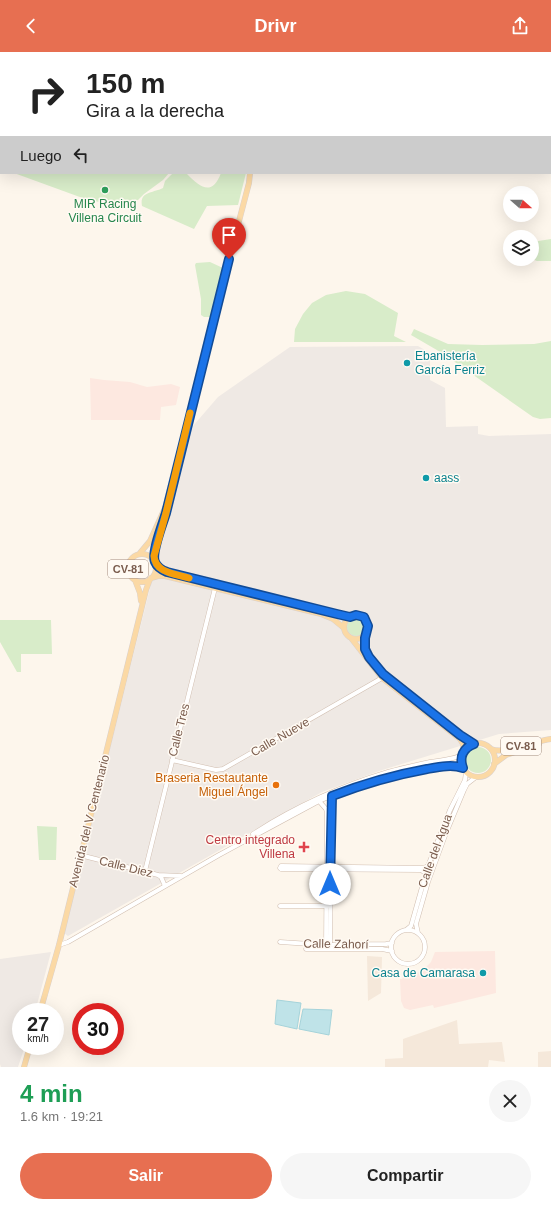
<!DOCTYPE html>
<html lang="es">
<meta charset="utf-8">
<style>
body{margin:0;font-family:Arial,sans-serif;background:#f6f6f6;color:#222;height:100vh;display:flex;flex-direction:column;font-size:15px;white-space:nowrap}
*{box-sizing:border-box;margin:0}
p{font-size:13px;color:#767676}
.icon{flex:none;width:22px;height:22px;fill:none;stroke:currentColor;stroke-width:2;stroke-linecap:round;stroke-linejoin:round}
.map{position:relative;height:1015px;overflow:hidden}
.details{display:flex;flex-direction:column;background:#fff;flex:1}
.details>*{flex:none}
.hud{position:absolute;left:0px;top:0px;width:551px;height:122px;box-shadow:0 4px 16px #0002;background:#fff;color:#222;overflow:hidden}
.needle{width:26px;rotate:111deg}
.fabs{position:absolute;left:503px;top:134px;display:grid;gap:8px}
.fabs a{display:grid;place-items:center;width:36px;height:36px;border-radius:50%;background:#fff;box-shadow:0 4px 16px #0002;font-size:20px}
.speed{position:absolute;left:12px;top:951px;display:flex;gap:8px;font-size:20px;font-weight:700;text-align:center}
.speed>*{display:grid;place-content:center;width:52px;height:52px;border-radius:50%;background:#fff;box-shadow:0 4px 16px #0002;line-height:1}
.speed small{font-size:10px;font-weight:400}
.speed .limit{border:6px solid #d22;background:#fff;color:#111}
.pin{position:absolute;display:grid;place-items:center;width:34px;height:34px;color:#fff;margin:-41px -17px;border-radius:50% 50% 50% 0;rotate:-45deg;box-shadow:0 0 4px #0007}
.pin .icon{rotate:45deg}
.me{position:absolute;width:44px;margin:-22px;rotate:0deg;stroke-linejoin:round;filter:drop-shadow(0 0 3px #0008)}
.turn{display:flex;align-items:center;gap:14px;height:84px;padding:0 20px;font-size:18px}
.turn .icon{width:52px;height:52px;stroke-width:2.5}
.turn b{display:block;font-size:28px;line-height:34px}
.then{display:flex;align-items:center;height:38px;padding:0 20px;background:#0003;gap:8px;font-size:15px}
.round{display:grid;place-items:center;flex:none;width:42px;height:42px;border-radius:21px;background:#f6f6f6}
.summary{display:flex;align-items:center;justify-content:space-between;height:68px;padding:0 20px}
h1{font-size:24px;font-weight:700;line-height:30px;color:#1e9e55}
.primary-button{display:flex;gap:8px;margin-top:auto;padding:8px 20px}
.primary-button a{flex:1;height:46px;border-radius:24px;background:#e76f51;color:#fff;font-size:16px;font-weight:700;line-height:46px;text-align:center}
.primary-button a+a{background:#f6f6f6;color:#222}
header{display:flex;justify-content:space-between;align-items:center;height:52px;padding:0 20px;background:#e76f51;color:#fff;font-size:18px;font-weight:700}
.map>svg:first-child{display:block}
.residential{fill:#f5e8da}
.commercial{fill:#fde8e0}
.industrial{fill:#efe9e4}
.green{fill:#d8ecc9}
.water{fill:#bfe3e8;stroke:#a5d3da}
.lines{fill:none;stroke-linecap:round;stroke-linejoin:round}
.minor-casing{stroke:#d1beb0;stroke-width:5}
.major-casing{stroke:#dad1cd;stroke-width:6}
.minor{stroke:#fff;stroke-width:4}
.major{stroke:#fbd9a5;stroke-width:5}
.route-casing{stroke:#114b97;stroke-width:10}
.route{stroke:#1a73e8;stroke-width:7}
.slow{stroke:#f59e0b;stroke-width:7}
.leisure-dot{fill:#2e9e5b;stroke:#fffaf3;stroke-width:1.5}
.culture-dot{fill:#0f9aa8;stroke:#fffaf3;stroke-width:1.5}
.food-dot{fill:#e8710a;stroke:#fffaf3;stroke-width:1.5}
.health-dot{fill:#e0444e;stroke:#fffaf3;stroke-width:1.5}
.labels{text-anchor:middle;stroke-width:3;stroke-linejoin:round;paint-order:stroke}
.shield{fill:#fffaf3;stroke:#a28b7f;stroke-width:1}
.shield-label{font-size:11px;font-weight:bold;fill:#7a5c4d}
.leisure-label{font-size:12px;fill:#27864d;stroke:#fffaf3}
.culture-label{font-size:12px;fill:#0d838f;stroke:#fffaf3;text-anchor:start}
.street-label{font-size:12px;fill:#7a5c4d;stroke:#fffaf3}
.food-label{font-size:12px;fill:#c56008;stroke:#fffaf3;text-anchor:end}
.health-label{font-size:12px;fill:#be3a42;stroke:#fffaf3;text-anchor:end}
</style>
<header><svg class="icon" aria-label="back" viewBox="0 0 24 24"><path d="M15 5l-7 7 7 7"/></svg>Drivr<svg class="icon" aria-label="share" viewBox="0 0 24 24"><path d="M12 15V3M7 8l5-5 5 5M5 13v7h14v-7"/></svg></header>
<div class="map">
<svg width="551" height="1015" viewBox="0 0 551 1015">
<rect width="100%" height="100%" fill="#fdf6ec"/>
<path class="residential" d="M367,904L382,905L381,941L368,949Z
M457,968L459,992L502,990L505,1010L489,1008L488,1015H383H385V1007L403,1006V987Z
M551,999V1015H538V1000Z"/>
<path class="commercial" d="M90,326L104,328L130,330L147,335L171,332L180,335L176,353L161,355L160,368H91Z
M495,899L496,941L434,956L433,953L410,958L404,956L401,949L400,927H402L405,921L414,922L422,919L431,910L435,900Z"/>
<path class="industrial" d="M418,294L430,301V328L445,336L446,375L478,374V382L489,384L551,382V678L499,682L379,719L322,740L68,884L64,881L171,452L193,374L218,345L290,295Z
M51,900L35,960H21V994H25L18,1015H1L0,1012V907Z"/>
<path class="green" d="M14,121H169L163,128L144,142L138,148L111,152L88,148Z
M173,121L187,122C200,135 212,145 221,121H246L238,153L207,154L194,177L142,154C139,139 154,141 163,136L165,129Z
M551,187V209H537L532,207V190Z
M210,210L223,216L210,265H204L201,263V247L195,213L196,211Z
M346,239L365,242L398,261L394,284L406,290H294L295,277L303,262L312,251L326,243Z
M414,277L448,292L482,293L534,292L551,289V366L540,367L533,365L442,301L411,283Z
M347 575a9 9 0 1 1 18 0a9 9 0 1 1-18 0Z
M0,568H51L52,602H21V620H17L0,590Z
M465 708a13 13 0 1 1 26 0a13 13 0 1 1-26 0Z
M37,774L57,775L56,808H39Z"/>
<path class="water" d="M277,948L301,951L297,977L275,972Z
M303,957L332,958L329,983L299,977Z"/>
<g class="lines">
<defs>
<path id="minor" d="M375,1L376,0
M172,708L216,718L223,717L382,626
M319,749L326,757L327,760L326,897
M253,782C295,755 341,734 388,720C402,716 416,713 430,710C441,708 452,708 462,703
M80,803L158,823L161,825L165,834
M145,819L215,536
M426,821L421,818L281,817L280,816L281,814L424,816L428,814
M158,823L181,824
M280,854H327
M391 895a17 17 0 1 1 34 0a17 17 0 1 1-34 0Z
M406,878L411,874L428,814L450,758L465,728L466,719
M418,881L416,872L428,830L446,781L464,738L467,732L476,725
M280,890L326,893L386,892L392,891
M330,892L332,744
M59,893L68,890L219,803L319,749L351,736L396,723L453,714L463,716
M306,897H382L392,899"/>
<path id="major" d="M286,1V0
M140,501L150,489L165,456
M128 516a14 14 0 1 1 28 0a14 14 0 1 1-28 0Z
M154,509V501L166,461L213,268L249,131L250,121
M155,511L160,516L167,520L350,565
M151,526L158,524H165L321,562L333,567L344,576
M135,528L140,541L141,549
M344 575a12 12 0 1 1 24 0a12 12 0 1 1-24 0Z
M366,583L365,593L366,601L383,622L460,683L474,692
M351,586L382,626L460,687L463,692L464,698
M461 708a17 17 0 1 1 34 0a17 17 0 1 1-34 0Z
M491,697C504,703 535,689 551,687
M494,712L506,703L539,692
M40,960L59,893L146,538L150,527
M24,1015L30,994"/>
</defs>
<use href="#minor" class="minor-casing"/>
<use href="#major" class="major-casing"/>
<use href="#minor" class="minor"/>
<use href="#major" class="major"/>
</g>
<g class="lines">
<defs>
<path id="route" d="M229,207L166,461C163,471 151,501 155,510C157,515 162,518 167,520L337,562L350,565L356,563L364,565L368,574L365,586V597L369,605L383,622L460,683L474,692C463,696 459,705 463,716C452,712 438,715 427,717C394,723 363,732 332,744L330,832"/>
</defs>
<use href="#route" class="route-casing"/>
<use href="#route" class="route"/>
<path class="slow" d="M189,526C176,522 155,521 154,504L166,461L190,361"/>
</g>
<circle class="leisure-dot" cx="105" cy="138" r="4"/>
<g class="culture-dot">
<circle cx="407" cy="311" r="4"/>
<circle cx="426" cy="426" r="4"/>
<circle cx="483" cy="921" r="4"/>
</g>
<circle class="food-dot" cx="276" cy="733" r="4"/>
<path class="health-dot" d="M302 789h4v4h4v4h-4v4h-4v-4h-4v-4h4z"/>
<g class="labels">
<g class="shield">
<rect x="108" y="508" width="40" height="18" rx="3"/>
<rect x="501" y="685" width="40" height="18" rx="3"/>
</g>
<g class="shield-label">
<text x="128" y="521">CV-81</text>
<text x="521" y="698">CV-81</text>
</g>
<g class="leisure-label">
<text x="105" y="156">MIR Racing<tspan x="105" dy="14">Villena Circuit</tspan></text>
</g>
<g class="culture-label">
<text x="415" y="308">Ebanistería<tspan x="415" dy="14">García Ferriz</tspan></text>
<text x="434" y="430">aass</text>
<text x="475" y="925" text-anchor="end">Casa de Camarasa</text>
</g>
<g class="street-label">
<text transform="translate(179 678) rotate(-76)" y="4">Calle Tres</text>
<text transform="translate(280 685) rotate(-30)" y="4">Calle Nueve</text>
<text transform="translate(89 769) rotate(-76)" y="4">Avenida del V Centenario</text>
<text transform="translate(435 799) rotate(-70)" y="4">Calle del Agua</text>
<text transform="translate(126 815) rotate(14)" y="4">Calle Diez</text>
<text transform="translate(336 892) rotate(1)" y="4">Calle Zahorí</text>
</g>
<g class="food-label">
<text x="268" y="730">Braseria Restautante<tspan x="268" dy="14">Miguel Ángel</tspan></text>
</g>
<g class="health-label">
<text x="295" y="792">Centro integrado<tspan x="295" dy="14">Villena</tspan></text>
</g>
</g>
</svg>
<div class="fabs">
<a><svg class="needle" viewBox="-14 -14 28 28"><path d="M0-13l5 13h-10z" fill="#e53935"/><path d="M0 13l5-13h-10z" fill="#767676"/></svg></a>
<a><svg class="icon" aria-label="layers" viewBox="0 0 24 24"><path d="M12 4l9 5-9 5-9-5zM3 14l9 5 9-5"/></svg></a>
</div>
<div class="speed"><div>27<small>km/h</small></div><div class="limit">30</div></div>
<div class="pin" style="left:229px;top:207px;background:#d93025"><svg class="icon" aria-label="arrive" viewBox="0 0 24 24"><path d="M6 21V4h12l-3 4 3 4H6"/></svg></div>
<svg class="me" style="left:330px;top:832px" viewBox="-20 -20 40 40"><circle r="19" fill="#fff"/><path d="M0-13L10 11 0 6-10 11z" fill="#1a73e8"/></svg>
<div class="hud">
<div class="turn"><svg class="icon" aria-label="right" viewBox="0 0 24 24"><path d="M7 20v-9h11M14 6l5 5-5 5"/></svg><div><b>150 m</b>Gira a la derecha</div></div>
<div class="then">Luego<svg class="icon" aria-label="left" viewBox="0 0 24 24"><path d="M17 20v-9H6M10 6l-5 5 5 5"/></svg></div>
</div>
</div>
<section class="details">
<div class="summary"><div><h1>4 min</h1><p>1.6 km · 19:21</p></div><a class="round"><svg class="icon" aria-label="close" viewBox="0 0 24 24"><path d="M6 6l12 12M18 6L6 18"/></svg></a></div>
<div class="primary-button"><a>Salir</a><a>Compartir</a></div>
</section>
